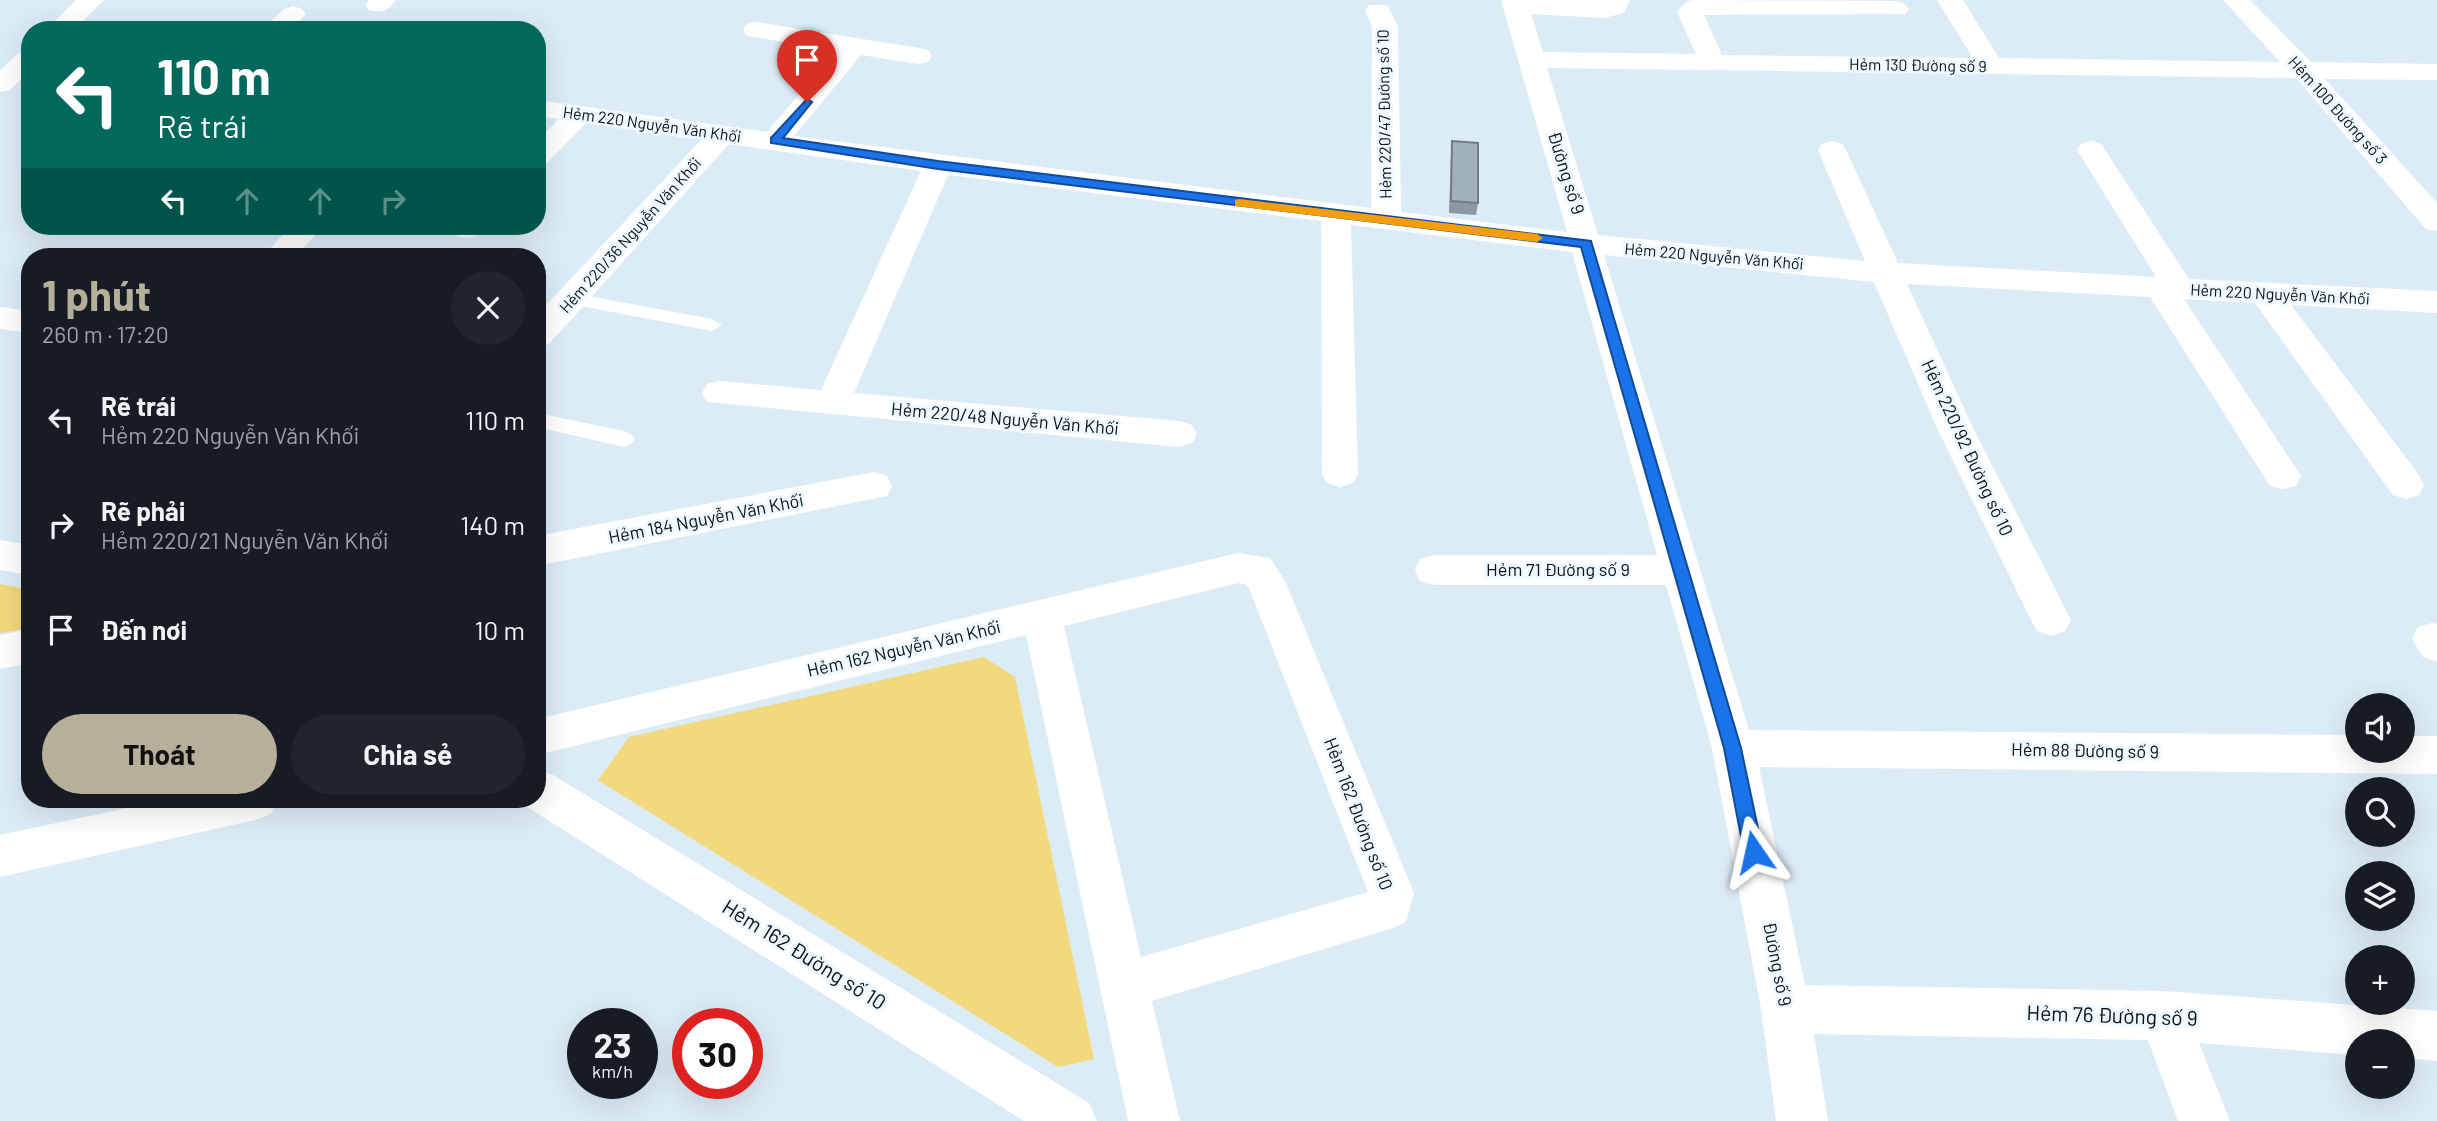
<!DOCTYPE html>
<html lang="vi">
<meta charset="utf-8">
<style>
body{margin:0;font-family:Barlow,sans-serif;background:#20242c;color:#f1f3f6;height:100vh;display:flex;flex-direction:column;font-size:26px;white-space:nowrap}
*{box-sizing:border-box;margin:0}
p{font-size:23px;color:#9ea1a6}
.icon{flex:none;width:38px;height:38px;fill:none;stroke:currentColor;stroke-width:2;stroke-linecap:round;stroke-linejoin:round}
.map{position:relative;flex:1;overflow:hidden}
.details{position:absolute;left:21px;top:248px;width:525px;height:560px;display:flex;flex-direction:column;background:#171b24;border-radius:28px;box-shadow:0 7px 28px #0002}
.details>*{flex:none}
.top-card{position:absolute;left:21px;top:21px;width:525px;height:214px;border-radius:28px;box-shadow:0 7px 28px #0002;background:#00695c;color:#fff;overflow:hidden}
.fabs{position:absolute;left:2345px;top:693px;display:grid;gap:14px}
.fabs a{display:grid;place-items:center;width:70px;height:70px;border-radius:50%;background:#171b24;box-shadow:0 7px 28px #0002;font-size:35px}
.speed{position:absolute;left:567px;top:1008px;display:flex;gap:14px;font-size:35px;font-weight:700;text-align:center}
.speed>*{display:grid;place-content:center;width:91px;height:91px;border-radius:50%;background:#171b24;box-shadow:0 7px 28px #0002;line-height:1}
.speed small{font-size:18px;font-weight:400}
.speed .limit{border:10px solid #d22;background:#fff;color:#111}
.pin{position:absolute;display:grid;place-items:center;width:60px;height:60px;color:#fff;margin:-72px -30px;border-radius:50% 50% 50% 0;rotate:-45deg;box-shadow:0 0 7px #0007}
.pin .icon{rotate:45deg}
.me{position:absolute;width:77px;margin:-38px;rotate:349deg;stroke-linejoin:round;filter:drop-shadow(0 0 5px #0008)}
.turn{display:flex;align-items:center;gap:24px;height:147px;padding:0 21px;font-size:32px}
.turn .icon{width:91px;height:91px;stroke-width:2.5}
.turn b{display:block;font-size:49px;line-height:60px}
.lanes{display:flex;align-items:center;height:66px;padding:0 21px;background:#0003;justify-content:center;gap:35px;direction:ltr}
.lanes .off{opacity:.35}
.round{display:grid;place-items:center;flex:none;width:74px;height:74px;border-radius:37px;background:#20242c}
.summary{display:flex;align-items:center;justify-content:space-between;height:119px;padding:0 21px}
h1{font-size:42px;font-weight:700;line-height:52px;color:#b6b09b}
.primary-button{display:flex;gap:14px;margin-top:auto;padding:14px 21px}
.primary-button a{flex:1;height:80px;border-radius:42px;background:#b6b09b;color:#111;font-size:28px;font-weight:700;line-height:80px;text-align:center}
.primary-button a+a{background:#20242c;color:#f1f3f6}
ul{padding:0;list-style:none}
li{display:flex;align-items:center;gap:21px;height:105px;padding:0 21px}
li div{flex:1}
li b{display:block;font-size:26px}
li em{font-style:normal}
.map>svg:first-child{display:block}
.green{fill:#f3d97d}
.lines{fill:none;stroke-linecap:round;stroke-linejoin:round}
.service{fill:#fff;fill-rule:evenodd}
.minor{fill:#fff;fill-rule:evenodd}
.tertiary{fill:#fff;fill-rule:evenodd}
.wall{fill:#8a98a1}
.building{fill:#a1b1bb;stroke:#717c83;stroke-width:2}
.route{fill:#1a73e8;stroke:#114b97;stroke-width:2}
.slow{fill:#f59e0b}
.labels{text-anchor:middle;stroke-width:6;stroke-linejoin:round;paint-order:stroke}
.far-street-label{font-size:16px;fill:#0c1215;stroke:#eef8ff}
.street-label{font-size:18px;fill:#0c1215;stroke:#eef8ff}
.near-street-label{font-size:21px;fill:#0c1215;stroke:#eef8ff}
</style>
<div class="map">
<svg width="2437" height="1121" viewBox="0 0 2437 1121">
<rect width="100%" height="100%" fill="#dcecf7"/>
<path class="green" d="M0,584L30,590V628L0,633Z
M984,657L1015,677L1094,1059L1058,1067L598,780L629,737Z"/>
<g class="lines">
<path class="service" d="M572,293L712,319L722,325L712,331L565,303L562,299Z
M537,413L624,431L631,434L635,439L631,444L624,447L537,427Z"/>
<path class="minor" d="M369,0H396C388,11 382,14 369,10L365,5Z
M1501,0H1630L1624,13L1604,18L1531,14L1543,52L1696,54L1677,12L1686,2L1692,0L1896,1L1905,4L1909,9L1905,14L1704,15L1722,55L1973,58L1937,0H1963L1999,58L2280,62L2223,0H2250L2311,62L2437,64V80L2325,79L2437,203V231L2426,229L2296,78L1547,68L1598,235L1865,261L1818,150L1822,144L1832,141L1842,144L1846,150L1898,263L2156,277L2077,150L2081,144L2091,141L2101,144L2189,279L2437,291V313L2291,305L2419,475L2424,485L2419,495L2406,499L2393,495L2255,303L2184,299L2301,476L2296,486L2283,489L2270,486L2150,297L1907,284L1973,428L2071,620L2065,631L2051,636L2037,631L2031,620L1937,428L1874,282L1604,255L1749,730L2357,735V751H2403V736H2437V774L1759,767L1805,985L2163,991L2437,1011V1061L2403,1058V1041H2357V1055L2199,1043L2230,1121H2178L2148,1040L1814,1034L1828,1121H1776L1761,1009L1712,748L1666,585H1434L1420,581L1415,570L1420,559L1434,555H1657L1572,252L1351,225L1358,474L1353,483L1340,487L1327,483L1322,474L1321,221L948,175L854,393L1179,421L1192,425L1197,434L1192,443L1179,447L707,402L702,393L707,384L719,381L821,390L921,171L729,144L549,344L537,347V315L701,140L586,123L547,163L537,166V141L559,119L537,116V100L767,132L836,51L747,36L743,30L747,24L756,22L919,48L928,50L932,56L928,62L919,64L861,55L794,136L1371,208L1372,27L1365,10L1369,5H1387L1398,27L1401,212L1567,232Z
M293,6L302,9L306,14L291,30H262L284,9Z
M291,226H324L295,257H262Z
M454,226H485C477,238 470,239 456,236L452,229Z
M0,307L30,311V333L0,329Z
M874,472L887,476L892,486L887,496L537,566V536Z
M0,540L30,545V575L0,570Z
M1238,553L1270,558L1285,581L1414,893L1406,922L1390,929L1152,1001L1180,1121H1128L1026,635L537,755V719ZM1238,583L1245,584L1249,588L1368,892L1141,957L1064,626Z
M2432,623L2437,624V662L2423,657L2412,639L2418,627Z
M30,629V663L0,669V635Z
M537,770L553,775L1089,1103L1097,1121H1024L521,803L520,800H537Z
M165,800H277L271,814L255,820L0,877V835Z"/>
<path class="tertiary" d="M76,0H104L74,30H46Z
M30,49V71L10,90L0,92V70L21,51Z"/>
</g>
<path class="wall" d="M1452,141L1478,203L1476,215L1449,213L1451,153Z"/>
<path class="building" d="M1452,141L1478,143V203L1451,201Z"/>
<path class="route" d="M807,99L812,102L783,138L938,161L1591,241L1741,748L1763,852L1760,858L1754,861L1747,858L1744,852L1724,748L1581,247L938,169L771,143V138Z"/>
<path class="slow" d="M1239,199L1537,234L1543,238L1537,242L1235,206V200Z"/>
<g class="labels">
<g class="far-street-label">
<text transform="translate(1918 65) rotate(1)" y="6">Hẻm 130 Đường số 9</text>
<text transform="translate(2338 110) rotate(48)" y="6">Hẻm 100 Đường số 3</text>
<text transform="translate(1384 114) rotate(-91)" y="6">Hẻm 220/47 Đường số 10</text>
<text transform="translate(652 124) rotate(8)" y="6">Hẻm 220 Nguyễn Văn Khối</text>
<text transform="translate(630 235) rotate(-48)" y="6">Hẻm 220/36 Nguyễn Văn Khối</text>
<text transform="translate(1714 256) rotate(5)" y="6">Hẻm 220 Nguyễn Văn Khối</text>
<text transform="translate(2280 294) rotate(3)" y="6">Hẻm 220 Nguyễn Văn Khối</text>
</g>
<g class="street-label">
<text transform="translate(1566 173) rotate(73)" y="6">Đường số 9</text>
<text transform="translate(1005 419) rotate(5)" y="6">Hẻm 220/48 Nguyễn Văn Khối</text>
<text transform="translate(1967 448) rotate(65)" y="6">Hẻm 220/92 Đường số 10</text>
<text transform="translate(706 519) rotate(-11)" y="6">Hẻm 184 Nguyễn Văn Khối</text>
<text x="1558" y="576">Hẻm 71 Đường số 9</text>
<text transform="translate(904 649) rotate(-13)" y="6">Hẻm 162 Nguyễn Văn Khối</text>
<text transform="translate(2085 751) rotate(1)" y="6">Hẻm 88 Đường số 9</text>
<text transform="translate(1358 814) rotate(69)" y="6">Hẻm 162 Đường số 10</text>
<text transform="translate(1777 964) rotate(79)" y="6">Đường số 9</text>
</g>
<g class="near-street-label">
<text transform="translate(804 955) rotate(32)" y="7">Hẻm 162 Đường số 10</text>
<text transform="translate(2112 1016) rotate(2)" y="7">Hẻm 76 Đường số 9</text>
</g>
</g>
</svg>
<div class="fabs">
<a><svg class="icon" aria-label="sound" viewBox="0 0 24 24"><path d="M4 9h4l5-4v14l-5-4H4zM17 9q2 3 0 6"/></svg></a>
<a><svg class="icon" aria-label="search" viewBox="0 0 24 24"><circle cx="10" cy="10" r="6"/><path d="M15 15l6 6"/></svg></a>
<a><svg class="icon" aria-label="layers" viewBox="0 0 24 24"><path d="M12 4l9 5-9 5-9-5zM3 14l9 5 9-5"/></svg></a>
<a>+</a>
<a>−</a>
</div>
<div class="speed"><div>23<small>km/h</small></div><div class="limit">30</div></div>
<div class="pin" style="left:807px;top:102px;background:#d93025"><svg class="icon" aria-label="arrive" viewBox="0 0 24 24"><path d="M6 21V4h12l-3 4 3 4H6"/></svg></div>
<svg class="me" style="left:1754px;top:852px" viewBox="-20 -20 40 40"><path d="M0-17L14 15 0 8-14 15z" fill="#1a73e8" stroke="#fff" stroke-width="4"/></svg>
<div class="top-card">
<div class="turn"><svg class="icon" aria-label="left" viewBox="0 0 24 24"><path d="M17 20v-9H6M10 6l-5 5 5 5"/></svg><div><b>110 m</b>Rẽ trái</div></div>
<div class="lanes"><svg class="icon" aria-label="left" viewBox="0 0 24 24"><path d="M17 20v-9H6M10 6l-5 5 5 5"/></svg><svg class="icon off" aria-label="ahead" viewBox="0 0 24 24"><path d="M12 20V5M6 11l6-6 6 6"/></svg><svg class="icon off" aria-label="ahead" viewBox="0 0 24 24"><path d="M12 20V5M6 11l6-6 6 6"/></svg><svg class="icon off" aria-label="right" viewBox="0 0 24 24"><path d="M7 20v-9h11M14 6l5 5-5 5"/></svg></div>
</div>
<section class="details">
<div class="summary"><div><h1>1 phút</h1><p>260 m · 17:20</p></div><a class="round"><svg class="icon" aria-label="close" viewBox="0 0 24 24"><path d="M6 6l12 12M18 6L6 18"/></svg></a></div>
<ul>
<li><svg class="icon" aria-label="left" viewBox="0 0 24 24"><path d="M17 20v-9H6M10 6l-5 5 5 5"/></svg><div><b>Rẽ trái</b><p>Hẻm 220 Nguyễn Văn Khối</p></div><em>110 m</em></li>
<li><svg class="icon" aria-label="right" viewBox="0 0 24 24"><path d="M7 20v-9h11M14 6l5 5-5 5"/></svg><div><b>Rẽ phải</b><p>Hẻm 220/21 Nguyễn Văn Khối</p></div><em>140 m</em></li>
<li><svg class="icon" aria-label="arrive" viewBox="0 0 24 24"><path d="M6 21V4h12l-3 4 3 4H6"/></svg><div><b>Đến nơi</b></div><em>10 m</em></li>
</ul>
<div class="primary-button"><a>Thoát</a><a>Chia sẻ</a></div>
</section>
</div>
